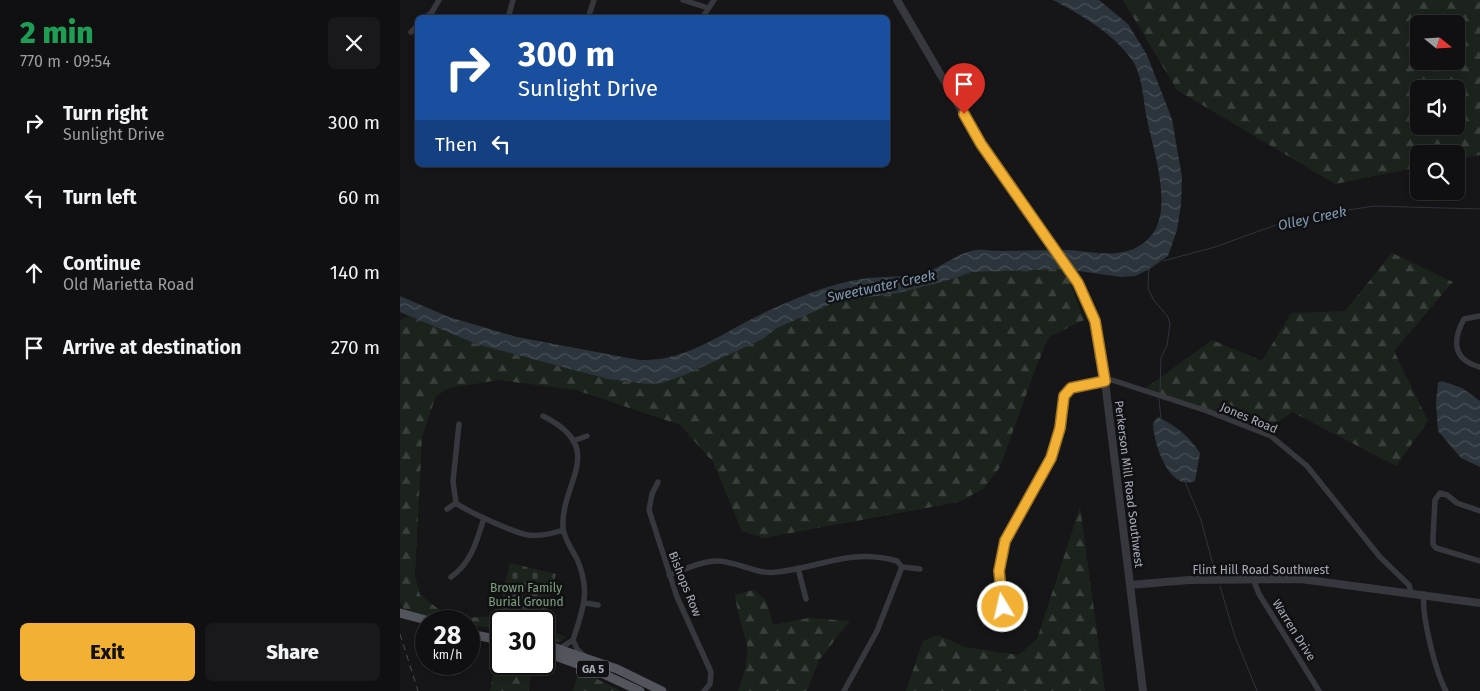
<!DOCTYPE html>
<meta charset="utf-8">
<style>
body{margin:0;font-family:"Fira Sans",sans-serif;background:#19191b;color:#f1f3f6;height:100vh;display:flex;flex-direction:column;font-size:19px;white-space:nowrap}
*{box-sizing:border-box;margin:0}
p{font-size:16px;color:#9c9d9f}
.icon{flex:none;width:28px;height:28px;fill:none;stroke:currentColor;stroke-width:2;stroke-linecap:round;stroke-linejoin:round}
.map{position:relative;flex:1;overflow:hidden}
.drawer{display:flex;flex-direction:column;background:#101012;width:400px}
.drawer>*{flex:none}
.top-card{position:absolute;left:15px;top:15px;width:475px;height:152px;border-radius:8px;box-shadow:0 2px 8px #0003,0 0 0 1px #303032;background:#1a4fa0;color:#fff;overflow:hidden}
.needle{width:32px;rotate:108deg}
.controls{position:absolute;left:1010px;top:15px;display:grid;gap:10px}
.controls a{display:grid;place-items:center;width:55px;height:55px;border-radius:8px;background:#101012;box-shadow:0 2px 8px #0003,0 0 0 1px #303032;font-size:25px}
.speed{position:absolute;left:15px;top:610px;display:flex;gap:10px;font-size:25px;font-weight:700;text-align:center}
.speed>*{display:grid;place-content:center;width:65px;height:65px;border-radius:50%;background:#101012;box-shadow:0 2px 8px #0003,0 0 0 1px #303032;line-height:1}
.speed small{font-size:12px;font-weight:400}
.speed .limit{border:2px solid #111;border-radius:8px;background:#fff;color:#111}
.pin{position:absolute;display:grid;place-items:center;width:42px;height:42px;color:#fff;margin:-51px -21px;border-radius:50% 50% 50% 0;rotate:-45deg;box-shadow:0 0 5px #0007}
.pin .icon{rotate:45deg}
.me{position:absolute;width:55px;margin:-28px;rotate:351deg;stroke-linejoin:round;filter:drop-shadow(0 0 4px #0008)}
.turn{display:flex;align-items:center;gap:18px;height:105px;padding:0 20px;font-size:22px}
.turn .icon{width:65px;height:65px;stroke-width:2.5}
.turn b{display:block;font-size:35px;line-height:42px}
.then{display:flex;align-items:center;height:48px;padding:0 20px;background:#0003;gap:10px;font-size:19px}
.round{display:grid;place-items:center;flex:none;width:52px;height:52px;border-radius:8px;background:#19191b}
.headline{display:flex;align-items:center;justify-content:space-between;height:85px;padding:0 20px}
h1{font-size:30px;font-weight:800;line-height:38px;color:#1e9e55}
.button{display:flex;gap:10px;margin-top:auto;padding:10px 20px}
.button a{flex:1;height:58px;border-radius:8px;background:#f2b134;color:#111;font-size:20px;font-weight:800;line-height:58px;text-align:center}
.button a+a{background:#19191b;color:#f1f3f6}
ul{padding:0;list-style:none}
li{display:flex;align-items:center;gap:15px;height:75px;padding:0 20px}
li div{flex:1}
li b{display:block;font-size:19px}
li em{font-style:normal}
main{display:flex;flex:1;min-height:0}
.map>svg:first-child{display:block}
.forest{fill:url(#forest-firs);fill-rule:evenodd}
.cemetery{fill:url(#cemetery-stones)}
.water{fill:url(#water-waves)}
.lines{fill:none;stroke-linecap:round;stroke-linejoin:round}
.stream{stroke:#2c353c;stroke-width:1}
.minor{stroke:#37383d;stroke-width:5.5}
.tertiary{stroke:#37383d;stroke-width:8}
.primary{stroke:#53555c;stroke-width:9}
.rail{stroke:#4a4c52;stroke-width:1;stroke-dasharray:6 5;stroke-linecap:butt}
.route-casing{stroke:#9d7322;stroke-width:12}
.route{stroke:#f2b134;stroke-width:9}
.labels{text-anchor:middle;stroke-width:5;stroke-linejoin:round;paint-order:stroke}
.shield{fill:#111113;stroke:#7b7e86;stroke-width:1}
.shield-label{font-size:11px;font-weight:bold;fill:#a8adb8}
.street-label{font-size:12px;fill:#a8adb8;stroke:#111113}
.park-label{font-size:12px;fill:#7fa381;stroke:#111113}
.water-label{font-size:14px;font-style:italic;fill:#7f9bb3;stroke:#111113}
</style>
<main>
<section class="drawer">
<div class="headline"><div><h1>2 min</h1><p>770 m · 09:54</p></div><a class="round"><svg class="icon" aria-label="close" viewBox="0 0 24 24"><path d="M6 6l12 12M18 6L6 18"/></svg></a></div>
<ul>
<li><svg class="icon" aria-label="right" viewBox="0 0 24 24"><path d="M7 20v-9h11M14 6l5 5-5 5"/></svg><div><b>Turn right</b><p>Sunlight Drive</p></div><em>300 m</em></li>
<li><svg class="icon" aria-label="left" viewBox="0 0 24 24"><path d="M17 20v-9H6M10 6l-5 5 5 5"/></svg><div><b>Turn left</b></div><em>60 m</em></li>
<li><svg class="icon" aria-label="ahead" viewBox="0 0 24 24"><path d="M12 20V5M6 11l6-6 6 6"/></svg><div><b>Continue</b><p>Old Marietta Road</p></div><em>140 m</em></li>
<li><svg class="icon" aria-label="arrive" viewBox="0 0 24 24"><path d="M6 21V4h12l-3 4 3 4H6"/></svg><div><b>Arrive at destination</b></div><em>270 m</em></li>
</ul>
<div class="button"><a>Exit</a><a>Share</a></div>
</section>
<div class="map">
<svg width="1080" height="691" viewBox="0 0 1080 691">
<defs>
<pattern id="forest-firs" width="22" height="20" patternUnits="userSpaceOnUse" patternTransform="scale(1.25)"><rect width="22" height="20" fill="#1c231d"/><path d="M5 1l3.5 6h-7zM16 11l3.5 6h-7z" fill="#3a403c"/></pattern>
<pattern id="cemetery-stones" width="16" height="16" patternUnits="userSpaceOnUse" patternTransform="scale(1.25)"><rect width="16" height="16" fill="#1c231d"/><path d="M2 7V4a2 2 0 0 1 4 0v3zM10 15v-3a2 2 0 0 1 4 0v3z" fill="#3a403c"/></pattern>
<pattern id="water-waves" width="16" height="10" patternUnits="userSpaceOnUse" patternTransform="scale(1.25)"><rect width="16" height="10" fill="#2c353c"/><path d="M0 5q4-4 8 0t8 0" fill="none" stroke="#485056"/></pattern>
</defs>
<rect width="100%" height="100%" fill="#161618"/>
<path class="forest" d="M723,0H1080V155L1056,160V154H1019V167L935,184L777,90ZM1019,24H1056V61H1019ZM1019,89H1056V126H1019Z
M992,253L1053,282L994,351L1028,421L996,466L892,412L865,432L743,390L812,340L862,361L891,313L945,311Z
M665,269L684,320L649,337L636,367L600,467L583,489L559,502L363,538L342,531L313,462L280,425L176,390L99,380L49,388L36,396L22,437L15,576L20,595L40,610L64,618L97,616L118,621H101V629L69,625V621H49L4,609L0,603V320L9,316L76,344L208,379L246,384L263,383L285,375L363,339L377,328L431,304L448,300L499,293L556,278L571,272Z
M680,507L705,691H506L523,641L538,635L565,647L618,655L637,639Z
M353,590L366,600L373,625L409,618L450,621L419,660L407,691H338C343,679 349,658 347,645C343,628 337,613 335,595Z
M144,628L166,637L160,642L144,638Z
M99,645L101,646V664H132L129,691H90Z
M179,670L221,691H173Z"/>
<path class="cemetery" d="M110,563L156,574L144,622L118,621L97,616Z"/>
<path class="water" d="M653,0H699L728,24L747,55L772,119L782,177L781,205L777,230L768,256L748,270L735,276L721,277L665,269L571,272L556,278L499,293L448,300L431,304L377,328L363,339L285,375L262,383L246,384L208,379L76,344L0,312V296L49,317L117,337L239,360C289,362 328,328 372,309C399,297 432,283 462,279C482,276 503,278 523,273C542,268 556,253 576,250C584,249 593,251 601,251C623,251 645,250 667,250C694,251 723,261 746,241C777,216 753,151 747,119C743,100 743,76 732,60C713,33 681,15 653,0Z
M1042,381L1062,388L1080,401V467L1061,458L1038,431L1036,402L1038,383Z
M758,417C776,426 789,436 800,453L795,481C768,492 753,441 753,423Z"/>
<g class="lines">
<path class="stream" d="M763,261L815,247L887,221L948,210L974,206L1080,209
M749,268L748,288L753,299L768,317L770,324L767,345L761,358L760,394
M759,399L761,419
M785,482L801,520L815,572
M820,586L834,634L857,691"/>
<path class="minor" d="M283,0L308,8
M25,18L32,12L39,0
M108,18L113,0
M188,18L194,0
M302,18L314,0
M11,32L18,25
M1080,316L1064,319C1052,341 1053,360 1080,367
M143,416C209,449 160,482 163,528C164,538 172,550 177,559C191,591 183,609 173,640L177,649L184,656
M59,424L53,481L56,503C66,511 115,533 128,535C140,537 151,534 163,530
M173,441L187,436
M258,482L252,494L249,510L277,597L311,672L310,684L304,691
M47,509L56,503
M1080,511L1057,503L1047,495L1040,493L1035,500L1033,538V544L1036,548L1080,561
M502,567L520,569
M398,568L406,599
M269,575C284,570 301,561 317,561C337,561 356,575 377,572C423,567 449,548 497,561L502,567L477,631L444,691
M51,577C71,563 77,541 84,518
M853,579L859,594L919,691
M1024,594C1021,615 1036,673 1046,691
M185,603L198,605
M603,607C586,541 631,511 652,455C655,445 660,434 661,423C663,412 662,403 666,393L683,384L712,380L807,411L871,436L907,466L980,557L1009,585L1011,593
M159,649L173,640"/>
<path class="tertiary" d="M497,0L581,144L678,283L695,321L705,381L743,691
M730,585L789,580L901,579L1080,603"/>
<path class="primary" d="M0,613L30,621
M69,634L101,640
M144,644L217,669L262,691
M144,652L197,671L240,691"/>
<path class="rail" d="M0,634L18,691"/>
</g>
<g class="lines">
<defs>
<path id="route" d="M564,114L581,144L678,283L695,321L705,381L671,388L664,396L660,428L651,458L605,541L599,571L603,607"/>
</defs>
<use href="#route" class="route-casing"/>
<use href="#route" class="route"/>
</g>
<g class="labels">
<rect class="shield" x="177" y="660.5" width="32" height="17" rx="4"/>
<g class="shield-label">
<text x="193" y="673">GA 5</text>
</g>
<g class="street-label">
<text transform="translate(849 418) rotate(23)" y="4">Jones Road</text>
<text transform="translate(729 484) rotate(83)" y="4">Perkerson Mill Road Southwest</text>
<text x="861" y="574">Flint Hill Road Southwest</text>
<text transform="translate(285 584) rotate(68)" y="4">Bishops Row</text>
<text transform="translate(894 630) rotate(58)" y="4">Warren Drive</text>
</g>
<g class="park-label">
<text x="126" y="592">Brown Family<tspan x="126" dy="14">Burial Ground</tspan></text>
</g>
<g class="water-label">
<text transform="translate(912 218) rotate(-12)" y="5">Olley Creek</text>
<text transform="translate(481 286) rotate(-12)" y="5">Sweetwater Creek</text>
</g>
</g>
</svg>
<div class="controls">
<a><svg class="needle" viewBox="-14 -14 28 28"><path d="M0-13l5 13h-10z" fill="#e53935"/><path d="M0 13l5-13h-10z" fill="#9c9d9f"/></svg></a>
<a><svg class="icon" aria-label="sound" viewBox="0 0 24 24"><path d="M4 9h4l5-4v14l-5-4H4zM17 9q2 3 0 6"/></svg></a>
<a><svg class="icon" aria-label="search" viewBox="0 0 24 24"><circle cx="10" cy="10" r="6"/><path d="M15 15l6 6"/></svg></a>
</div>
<div class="speed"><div>28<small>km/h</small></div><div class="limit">30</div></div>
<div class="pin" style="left:564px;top:114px;background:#d93025"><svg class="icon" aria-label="arrive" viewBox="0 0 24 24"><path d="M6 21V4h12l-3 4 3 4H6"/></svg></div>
<svg class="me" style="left:603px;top:607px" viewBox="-20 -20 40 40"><circle r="17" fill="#f2b134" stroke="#fff" stroke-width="3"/><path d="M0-11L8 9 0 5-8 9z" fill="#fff"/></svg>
<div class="top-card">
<div class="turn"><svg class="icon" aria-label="right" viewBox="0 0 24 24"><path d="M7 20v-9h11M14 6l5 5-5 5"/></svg><div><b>300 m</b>Sunlight Drive</div></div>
<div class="then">Then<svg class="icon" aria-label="left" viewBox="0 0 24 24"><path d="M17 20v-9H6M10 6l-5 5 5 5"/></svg></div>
</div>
</div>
</main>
